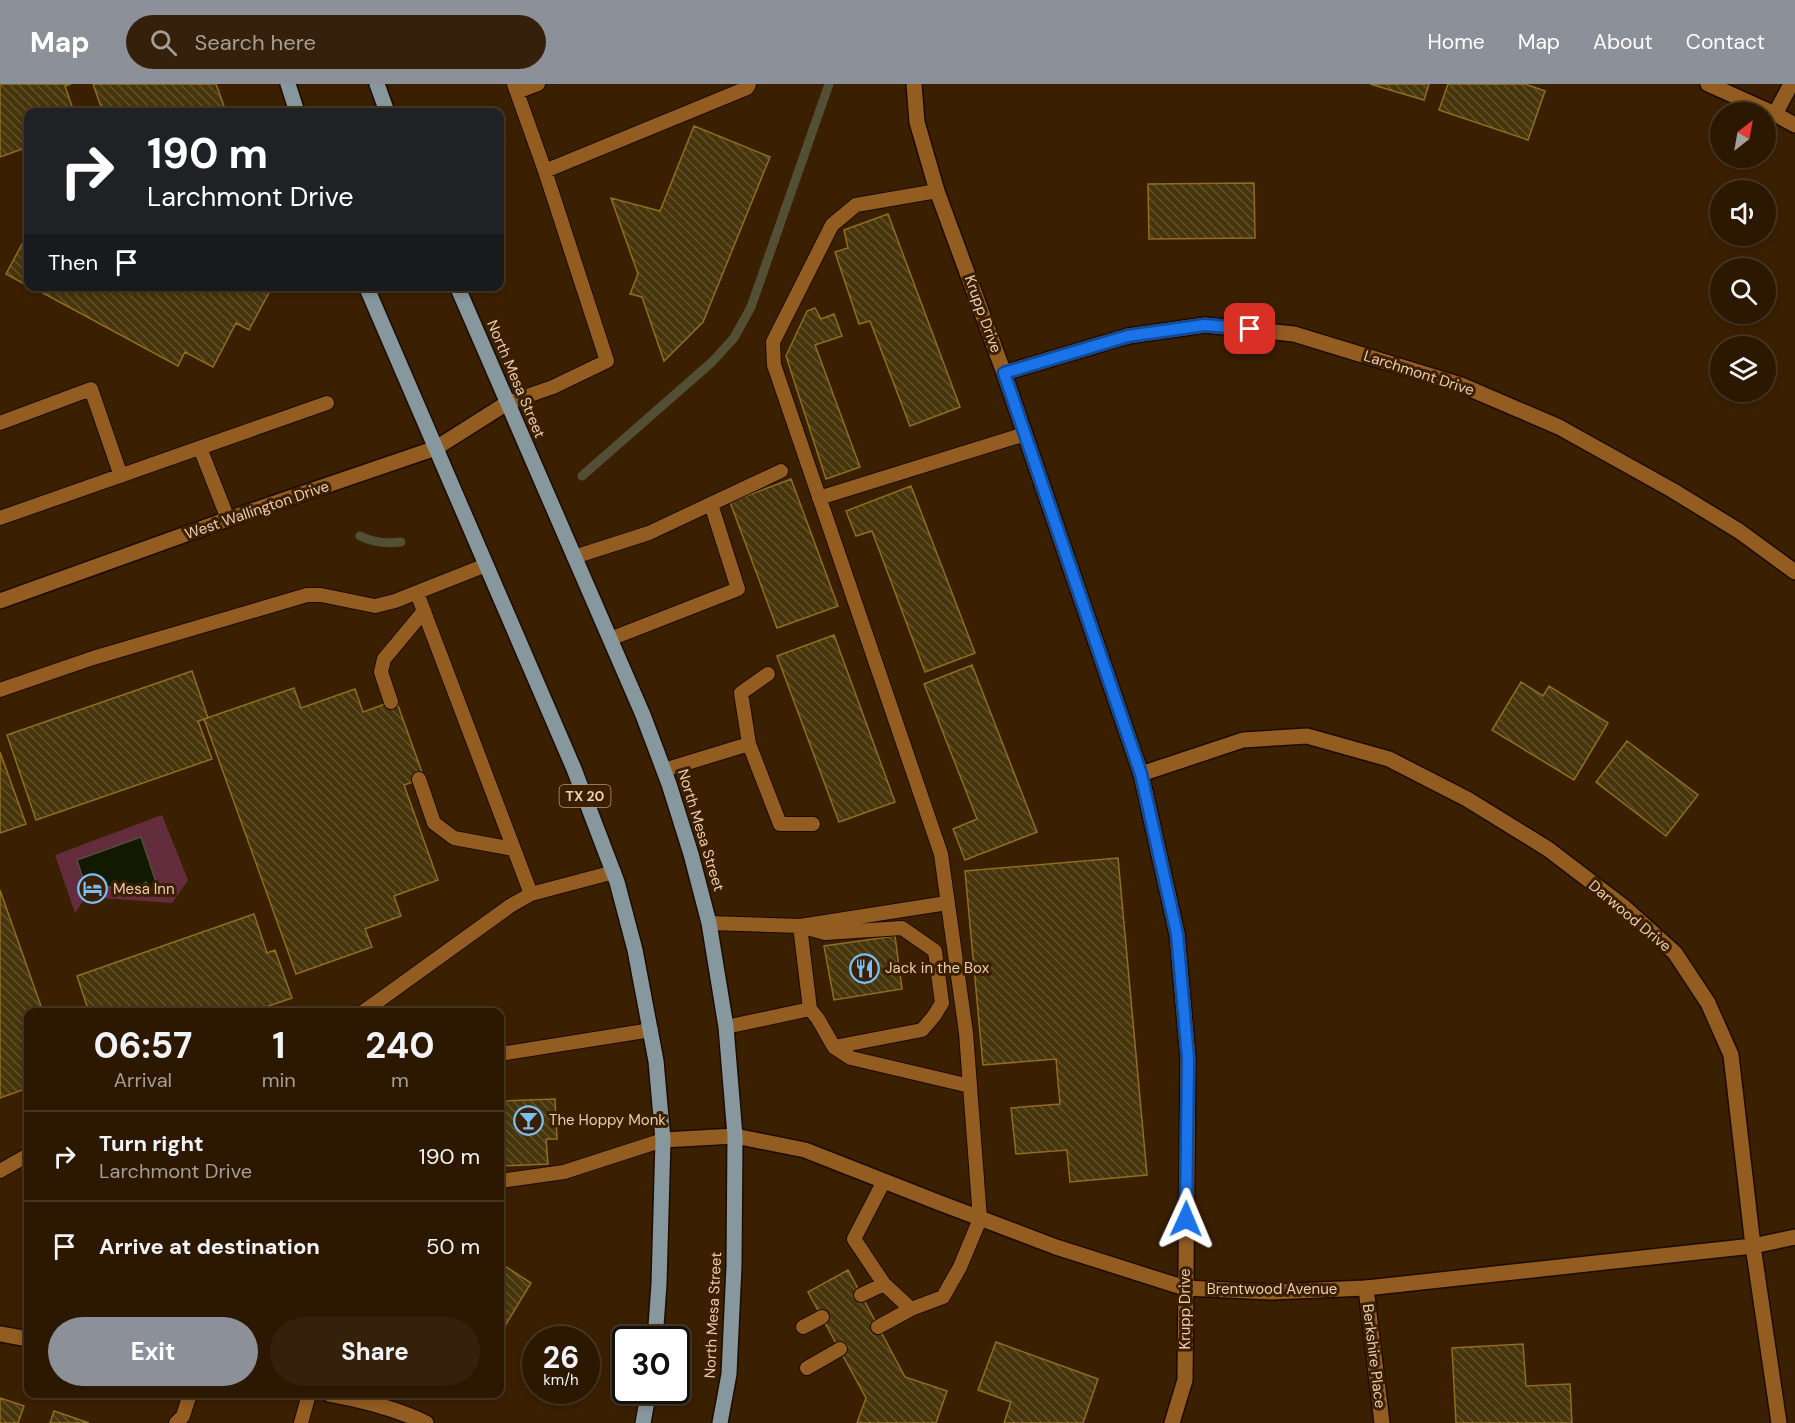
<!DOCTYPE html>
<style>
body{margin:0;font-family:"DM Sans",sans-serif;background:#34200b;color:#f1f3f6;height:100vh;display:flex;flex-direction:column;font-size:22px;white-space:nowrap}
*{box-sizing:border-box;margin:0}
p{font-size:20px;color:#a69f99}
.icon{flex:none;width:33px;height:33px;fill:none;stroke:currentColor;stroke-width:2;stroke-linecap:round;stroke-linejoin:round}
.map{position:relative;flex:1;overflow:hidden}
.drawer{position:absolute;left:24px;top:924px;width:480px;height:390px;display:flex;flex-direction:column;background:#2c1701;border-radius:12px;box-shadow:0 3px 9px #0003,0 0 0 2px #483623}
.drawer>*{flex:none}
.top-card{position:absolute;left:24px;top:24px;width:480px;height:183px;border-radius:12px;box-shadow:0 3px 9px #0003,0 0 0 2px #483623;background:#202124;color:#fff;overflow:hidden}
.needle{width:39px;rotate:31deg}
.fabs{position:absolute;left:1710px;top:18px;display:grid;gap:12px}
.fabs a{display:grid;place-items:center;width:66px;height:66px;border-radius:50%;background:#2c1701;box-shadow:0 3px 9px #0003,0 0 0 2px #483623;font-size:30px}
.speed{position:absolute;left:522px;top:1242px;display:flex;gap:12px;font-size:30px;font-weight:700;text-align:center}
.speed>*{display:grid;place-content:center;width:78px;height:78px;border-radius:50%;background:#2c1701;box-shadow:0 3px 9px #0003,0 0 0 2px #483623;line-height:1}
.speed small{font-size:15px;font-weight:400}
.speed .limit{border:3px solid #111;border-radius:9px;background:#fff;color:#111}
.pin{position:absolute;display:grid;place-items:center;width:51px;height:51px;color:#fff;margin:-26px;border-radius:12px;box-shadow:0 3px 9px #0006}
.me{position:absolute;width:66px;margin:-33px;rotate:1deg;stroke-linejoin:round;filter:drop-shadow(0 0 4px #0008)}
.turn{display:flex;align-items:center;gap:21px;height:126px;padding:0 24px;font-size:27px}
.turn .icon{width:78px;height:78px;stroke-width:2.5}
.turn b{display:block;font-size:42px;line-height:51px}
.then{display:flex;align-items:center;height:57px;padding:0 24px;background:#0003;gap:12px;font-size:22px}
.eta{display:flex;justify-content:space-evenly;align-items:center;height:102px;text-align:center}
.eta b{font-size:36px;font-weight:700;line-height:42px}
.primary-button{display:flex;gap:12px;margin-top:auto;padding:12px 24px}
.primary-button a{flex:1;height:69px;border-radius:36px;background:#8c9099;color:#fff;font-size:24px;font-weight:700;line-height:69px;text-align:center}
.primary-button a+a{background:#34200b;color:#f1f3f6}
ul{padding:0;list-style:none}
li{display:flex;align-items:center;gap:18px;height:90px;padding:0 24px;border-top:2px solid #483623}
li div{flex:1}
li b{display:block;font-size:22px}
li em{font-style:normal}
header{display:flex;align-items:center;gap:36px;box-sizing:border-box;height:84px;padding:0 30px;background:#8c9099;color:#fff}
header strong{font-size:28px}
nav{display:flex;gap:33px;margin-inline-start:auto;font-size:21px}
.search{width:420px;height:54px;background:#34200b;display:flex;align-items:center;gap:15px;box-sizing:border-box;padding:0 21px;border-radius:33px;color:#a69f99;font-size:22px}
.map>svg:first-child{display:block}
.pitch{fill:#642d3d}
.water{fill:#111900;stroke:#534f35;stroke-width:1.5}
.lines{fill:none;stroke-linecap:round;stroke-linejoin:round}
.stream{stroke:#534f35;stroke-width:9}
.building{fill:url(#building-back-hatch);stroke:#906e20;stroke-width:1.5}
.service-casing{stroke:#1c0b00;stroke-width:16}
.minor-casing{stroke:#1c0b00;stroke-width:18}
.tertiary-casing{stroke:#1c0b00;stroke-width:18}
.primary-casing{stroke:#1c0b00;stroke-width:18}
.service{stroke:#935c21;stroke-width:14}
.minor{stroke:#935c21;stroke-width:15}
.tertiary{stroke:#935c21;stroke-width:15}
.primary{stroke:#86979d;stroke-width:15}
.route-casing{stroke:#114b97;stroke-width:15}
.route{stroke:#1a73e8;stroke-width:10}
.labels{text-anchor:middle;stroke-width:6;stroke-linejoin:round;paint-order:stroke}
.shield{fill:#3b1f01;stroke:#b7997d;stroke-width:1.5}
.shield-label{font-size:14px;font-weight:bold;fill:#eccdb2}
.street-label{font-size:15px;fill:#eccdb2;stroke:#3b1f01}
.poi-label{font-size:15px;fill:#eccdb2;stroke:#3b1f01;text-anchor:start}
</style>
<header>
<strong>Map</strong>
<div class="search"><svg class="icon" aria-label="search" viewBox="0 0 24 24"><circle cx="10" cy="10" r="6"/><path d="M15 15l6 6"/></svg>Search here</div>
<nav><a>Home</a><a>Map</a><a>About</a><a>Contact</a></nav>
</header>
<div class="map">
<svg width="1795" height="1339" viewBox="0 0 1795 1339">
<defs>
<pattern id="building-back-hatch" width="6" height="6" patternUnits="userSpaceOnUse" patternTransform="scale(1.5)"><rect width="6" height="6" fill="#47350c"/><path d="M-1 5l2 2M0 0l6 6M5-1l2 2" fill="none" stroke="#62512d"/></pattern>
</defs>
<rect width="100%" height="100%" fill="#3b1f01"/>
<path class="pitch" d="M162,731L188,796L172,819L86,813L75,829L55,771Z"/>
<path class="water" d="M141,753L157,801L151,805L146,798L137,805L85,801L77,776Z"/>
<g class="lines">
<path class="stream" d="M582,392L712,278L734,254L751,223L829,0
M360,452C374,459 386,460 401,458"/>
</g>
<path class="building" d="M0,0H71L65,2L74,28H28V63L0,73Z
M93,0H216L226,28H103Z
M1370,0H1429L1424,16Z
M1448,0H1525L1545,7L1528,56L1439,26Z
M694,42L770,73L703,238L664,277L642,213L630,210L638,190L611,114L660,127Z
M1254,99L1255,154L1149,155L1148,100Z
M888,130L960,323L910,342L870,237L859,240L835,168L848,164L844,146Z
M28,149V202L6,190Z
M30,202H272V203L249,246L236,239L213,283L185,268L178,282Z
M815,224L821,235L834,230L842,252L815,261L860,383L826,395L786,272L807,227Z
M791,395L838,522L777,544L730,418Z
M911,402L975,569L925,588L872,447L856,452L846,427Z
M834,551L895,718L839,738L777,572Z
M972,581L1037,748L965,776L953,745L977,735L924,600Z
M192,587L208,634L198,637L212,675L36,736L7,651Z
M1521,598L1543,612L1549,602L1608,639L1574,696L1492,646Z
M294,604L301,624L355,605L363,628L396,616L424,694L404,701L438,796L394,812L401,832L365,845L372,863L296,890L204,635Z
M1627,657L1698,711L1666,752L1596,698Z
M0,668L26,740L0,749Z
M1118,774L1147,1091L1070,1098L1067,1066L1016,1070L1011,1024L1060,1020L1056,975L983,981L965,787Z
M0,806L43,928H28V1004L0,1014Z
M254,830L267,869L275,866L292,914L251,928H89L77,892Z
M895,852L902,905L834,916L824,862Z
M555,1015L557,1055H546L548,1080L500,1082V1017Z
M500,1179L531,1199L500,1250Z
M848,1186L905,1293L947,1307L936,1339H857L866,1314L808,1208Z
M996,1258L1098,1295L1083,1339H1004L1011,1318L978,1306Z
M1523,1260L1526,1302L1570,1300L1572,1339H1456L1452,1264Z
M0,1314L24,1322L18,1339H0Z
M54,1327L89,1339H50Z"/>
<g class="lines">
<defs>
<path id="service" d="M517,8L538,0
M545,87L747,4L749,0
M507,319L553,303L607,277L545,87L514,0
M0,339L91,305L121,392
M200,364L228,435
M819,414L1025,350
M0,434L327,319
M574,473L649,449L781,387
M417,509L531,810
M610,555L738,505L711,420
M768,590L741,609L749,660L780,740H813
M0,606L93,574L307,511H321L375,522L395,517L486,481
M391,618L381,588L384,575L424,527
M664,686L749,660
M419,695L434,739L454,754L514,765
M709,839L800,842L947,819
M810,925L800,842L825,849L902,844L935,867L942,919L934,932L922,946L834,963
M363,928L510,822L531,810L614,788
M726,943L810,925L818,935L834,963L851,974L970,1002
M500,970L651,946
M0,1087L28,1071
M500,1097L564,1088L663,1056
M884,1097L854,1155L884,1200L911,1225L943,1213L960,1183L980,1135L966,949L941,770L774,281L773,258L832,141L856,121L937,107
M861,1211L884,1200
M803,1243L822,1233
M878,1243L911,1225
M807,1284L840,1265
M176,1339L183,1332L190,1310
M301,1339L309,1310"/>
<path id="minor" d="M914,0L917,38L937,107L1004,289L1141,690L1177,850L1188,974L1185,1296L1172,1339
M1708,0L1775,30L1795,41
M1775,30L1791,0
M1004,289L1128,252L1205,241L1294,250L1461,301L1559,343L1672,406L1739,447L1795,488
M0,517L228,435L436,364L507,319
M1141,690L1243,656L1307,652L1389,675L1467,715L1548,765L1624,823L1675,869L1708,919L1731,971L1753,1162L1779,1339
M1366,1204L1382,1339
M0,1250L28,1255
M329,1310C363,1316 395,1324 426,1339"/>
<path id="tertiary" d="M663,1056L735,1052L805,1066L940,1119L1056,1163L1185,1204L1271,1208L1366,1204L1753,1162L1795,1153"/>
<path id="primary" d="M288,0L297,28
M377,0L387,28
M366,202L574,685L617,798L635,866L656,977L663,1056L659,1200L655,1256
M457,202L643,631L669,700L691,770L709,839L726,943L735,1052L734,1182L729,1290L720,1339
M643,1339L649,1306"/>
</defs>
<use href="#service" class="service-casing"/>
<use href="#minor" class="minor-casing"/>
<use href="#tertiary" class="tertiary-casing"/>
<use href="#primary" class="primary-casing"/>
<use href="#service" class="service"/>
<use href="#minor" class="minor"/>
<use href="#tertiary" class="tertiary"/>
<use href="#primary" class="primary"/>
</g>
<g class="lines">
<defs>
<path id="route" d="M1186,1135L1188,974L1177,850L1141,690L1004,289L1128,252L1205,241L1250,245"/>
</defs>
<use href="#route" class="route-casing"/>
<use href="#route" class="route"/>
</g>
<defs>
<symbol id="hotel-ring" viewBox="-11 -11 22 22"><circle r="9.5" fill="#3b1f01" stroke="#78bff7" stroke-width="1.5"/><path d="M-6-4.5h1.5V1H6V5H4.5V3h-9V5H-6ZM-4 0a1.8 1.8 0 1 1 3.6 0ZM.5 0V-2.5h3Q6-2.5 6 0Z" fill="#78bff7"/></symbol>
<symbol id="restaurant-ring" viewBox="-11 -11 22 22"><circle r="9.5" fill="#3b1f01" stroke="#78bff7" stroke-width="1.5"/><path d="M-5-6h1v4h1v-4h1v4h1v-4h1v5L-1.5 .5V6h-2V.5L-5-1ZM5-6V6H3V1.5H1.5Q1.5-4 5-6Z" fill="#78bff7"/></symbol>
<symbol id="bar-ring" viewBox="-11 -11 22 22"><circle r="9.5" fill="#3b1f01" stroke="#78bff7" stroke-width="1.5"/><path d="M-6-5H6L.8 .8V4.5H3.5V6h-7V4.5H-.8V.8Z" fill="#78bff7"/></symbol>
</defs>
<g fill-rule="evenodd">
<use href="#hotel-ring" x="76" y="788" width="33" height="33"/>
<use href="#restaurant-ring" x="848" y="868" width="33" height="33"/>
<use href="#bar-ring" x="512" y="1020" width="33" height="33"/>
</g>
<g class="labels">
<rect class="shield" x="559.5" y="701" width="51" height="22" rx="4.5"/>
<g class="shield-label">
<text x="585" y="717">TX 20</text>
</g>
<g class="street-label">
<text transform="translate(983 230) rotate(70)" y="5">Krupp Drive</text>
<text transform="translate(1419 289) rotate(18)" y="5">Larchmont Drive</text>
<text transform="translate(516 295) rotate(67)" y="5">North Mesa Street</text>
<text transform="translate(257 426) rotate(-19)" y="5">West Wallington Drive</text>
<text transform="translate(701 746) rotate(73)" y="5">North Mesa Street</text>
<text transform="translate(1630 832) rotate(40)" y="5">Darwood Drive</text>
<text x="1272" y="1210">Brentwood Avenue</text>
<text transform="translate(1185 1225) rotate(-90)" y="5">Krupp Drive</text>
<text transform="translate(713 1231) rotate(-87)" y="5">North Mesa Street</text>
<text transform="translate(1374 1272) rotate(83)" y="5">Berkshire Place</text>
</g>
<g class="poi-label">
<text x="113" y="810">Mesa Inn</text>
<text x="885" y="889">Jack in the Box</text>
<text x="549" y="1041">The Hoppy Monk</text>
</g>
</g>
</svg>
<div class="fabs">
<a><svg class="needle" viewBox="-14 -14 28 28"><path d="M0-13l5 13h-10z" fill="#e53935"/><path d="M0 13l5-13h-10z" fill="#a69f99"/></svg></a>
<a><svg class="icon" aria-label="sound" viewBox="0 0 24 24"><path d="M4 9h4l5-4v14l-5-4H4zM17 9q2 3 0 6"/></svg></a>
<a><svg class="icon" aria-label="search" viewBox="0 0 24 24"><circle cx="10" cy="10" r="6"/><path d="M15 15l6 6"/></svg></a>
<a><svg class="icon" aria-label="layers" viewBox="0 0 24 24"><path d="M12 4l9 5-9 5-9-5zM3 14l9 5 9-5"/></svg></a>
</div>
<div class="speed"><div>26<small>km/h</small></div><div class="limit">30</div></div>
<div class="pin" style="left:1250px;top:245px;background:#d93025"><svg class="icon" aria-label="arrive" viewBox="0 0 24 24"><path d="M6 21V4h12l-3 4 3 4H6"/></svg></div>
<svg class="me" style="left:1186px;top:1135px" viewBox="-20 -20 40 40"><path d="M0-17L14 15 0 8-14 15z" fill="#1a73e8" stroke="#fff" stroke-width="4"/></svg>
<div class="top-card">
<div class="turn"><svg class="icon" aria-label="right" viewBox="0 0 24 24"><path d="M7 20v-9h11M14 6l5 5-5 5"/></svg><div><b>190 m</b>Larchmont Drive</div></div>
<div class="then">Then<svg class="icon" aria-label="arrive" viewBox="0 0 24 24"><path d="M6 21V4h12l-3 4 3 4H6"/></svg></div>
</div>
<section class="drawer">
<div class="eta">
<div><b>06:57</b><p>Arrival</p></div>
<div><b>1</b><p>min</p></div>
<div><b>240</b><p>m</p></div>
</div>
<ul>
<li><svg class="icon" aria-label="right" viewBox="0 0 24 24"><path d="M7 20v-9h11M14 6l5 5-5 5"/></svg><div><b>Turn right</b><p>Larchmont Drive</p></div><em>190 m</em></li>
<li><svg class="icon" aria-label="arrive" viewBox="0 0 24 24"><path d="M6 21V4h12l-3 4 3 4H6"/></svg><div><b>Arrive at destination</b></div><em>50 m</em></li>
</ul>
<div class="primary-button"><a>Exit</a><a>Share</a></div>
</section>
</div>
